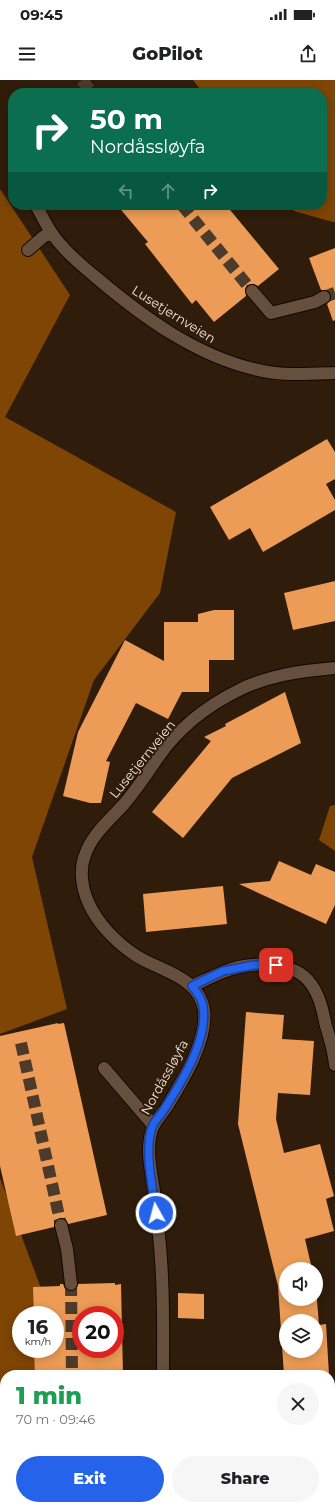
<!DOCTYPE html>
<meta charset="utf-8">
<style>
body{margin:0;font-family:Montserrat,sans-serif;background:#f6f6f6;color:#202124;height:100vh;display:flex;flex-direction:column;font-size:15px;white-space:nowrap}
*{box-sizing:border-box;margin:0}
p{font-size:13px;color:#757577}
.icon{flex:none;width:22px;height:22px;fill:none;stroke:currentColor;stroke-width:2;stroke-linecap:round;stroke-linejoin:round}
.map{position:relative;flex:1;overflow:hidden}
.details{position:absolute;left:0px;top:1290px;width:335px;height:140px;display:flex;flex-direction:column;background:#fff;border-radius:16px 16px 0 0;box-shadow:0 2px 10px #0003}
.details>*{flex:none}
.top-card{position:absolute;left:8px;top:8px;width:319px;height:122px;border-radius:16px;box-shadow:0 2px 10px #0003;background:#0b6e4f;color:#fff;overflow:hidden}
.buttons{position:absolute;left:279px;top:1182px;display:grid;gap:8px}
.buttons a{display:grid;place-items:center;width:44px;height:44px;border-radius:50%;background:#fff;box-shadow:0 2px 10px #0003;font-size:20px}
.speed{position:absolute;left:12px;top:1226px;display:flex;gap:8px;font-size:20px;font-weight:700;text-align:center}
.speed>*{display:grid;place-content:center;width:52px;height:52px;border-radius:50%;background:#fff;box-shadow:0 2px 10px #0003;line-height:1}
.speed small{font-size:10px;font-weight:400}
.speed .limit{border:6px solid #d22;background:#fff;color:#111}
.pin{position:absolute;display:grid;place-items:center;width:34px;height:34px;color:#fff;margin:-17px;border-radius:8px;box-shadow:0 2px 6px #0006}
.me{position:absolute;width:44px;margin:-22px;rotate:353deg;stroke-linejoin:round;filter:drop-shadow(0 0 3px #0008)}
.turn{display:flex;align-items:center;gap:14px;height:84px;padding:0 16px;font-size:18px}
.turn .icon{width:52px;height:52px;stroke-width:2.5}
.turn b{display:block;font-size:28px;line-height:34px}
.lanes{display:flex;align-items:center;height:38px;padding:0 16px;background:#0003;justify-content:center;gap:20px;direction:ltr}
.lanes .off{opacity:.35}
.round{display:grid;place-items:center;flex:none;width:42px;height:42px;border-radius:21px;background:#f6f6f6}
.summary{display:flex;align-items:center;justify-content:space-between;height:68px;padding:0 16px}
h1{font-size:24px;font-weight:800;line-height:30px;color:#1e9e55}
.action{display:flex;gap:8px;margin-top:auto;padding:8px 16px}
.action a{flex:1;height:46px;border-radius:24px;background:#2563eb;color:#fff;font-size:16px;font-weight:800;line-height:46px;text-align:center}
.action a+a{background:#f6f6f6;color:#202124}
.status{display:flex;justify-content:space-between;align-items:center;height:28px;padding:0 20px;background:#fff;direction:ltr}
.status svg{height:11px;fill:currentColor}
header{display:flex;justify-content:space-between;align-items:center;height:52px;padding:0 16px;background:#fff;font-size:18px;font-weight:800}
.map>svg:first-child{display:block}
.forest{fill:#7e4505}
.building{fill:#ec9c56;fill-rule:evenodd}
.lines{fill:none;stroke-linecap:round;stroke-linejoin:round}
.minor-tunnel{stroke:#4d3a2a;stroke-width:12;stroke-dasharray:12 6;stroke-linecap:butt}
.minor-casing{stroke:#170600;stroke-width:14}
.minor{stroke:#664f3d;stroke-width:12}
.route-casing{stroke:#184099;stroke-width:10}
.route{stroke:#2563eb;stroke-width:7}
.labels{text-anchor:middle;stroke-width:4;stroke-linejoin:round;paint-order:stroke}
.street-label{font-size:13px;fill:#f2e4d9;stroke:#301c0b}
</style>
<div class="status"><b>09:45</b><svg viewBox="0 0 49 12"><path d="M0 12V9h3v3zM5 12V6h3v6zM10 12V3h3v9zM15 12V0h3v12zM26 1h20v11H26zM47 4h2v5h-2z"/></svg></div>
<header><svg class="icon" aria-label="menu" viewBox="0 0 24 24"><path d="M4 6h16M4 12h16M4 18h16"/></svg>GoPilot<svg class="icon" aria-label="share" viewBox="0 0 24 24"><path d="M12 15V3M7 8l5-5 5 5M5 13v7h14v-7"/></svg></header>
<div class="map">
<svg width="335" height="1430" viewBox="0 0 335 1430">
<rect width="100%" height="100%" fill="#301c0b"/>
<path class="forest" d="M193,0H335V142H333L294,131L289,125H322V13H203Z
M0,109L70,215L5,337L176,432L160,513L94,600L32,777L67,929L0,954Z
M335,725V771L319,760L330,726Z
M0,1098L42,1211L43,1235H21V1269H43L44,1295H5V1425H19L15,1430H0Z"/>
<path class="building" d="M117,125H226L279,189L258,206L254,204L247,205L245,209L246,216L214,242L196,220L192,224L145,164L148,162Z
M335,168V240L333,241L327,224L331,220V214L328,210H321L309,178Z
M327,359L335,372V399L326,404L335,420V430L263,472L250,448L229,460L210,427Z
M335,501V541L293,550L284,513Z
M214,530H234V580H209V612H182L168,639L136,623L106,681L110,682L101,723H90L63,716L78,652L125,560L164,581V542H198V534Z
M285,612L301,663L232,698L183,758L152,732L211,661L204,657L226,646L225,644Z
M279,781L311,795L316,784L335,792V825L326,844L239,804L270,801Z
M223,806L227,844L146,852L143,814Z
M246,932L284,935L282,959L314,961L310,1015L278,1013L276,1039L284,1073L320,1064L334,1116L326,1119L334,1151L305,1159L312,1189H286V1219H316V1208L319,1245L326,1244L329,1295H284L278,1206L238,1044ZM286,1241H316V1271H286Z
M58,943V944L64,943L107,1135L68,1144L66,1140L60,1138L54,1143V1147L16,1156L0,1086V956Z
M115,1203V1205L121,1204L123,1295H35L34,1269H55V1235H34L33,1207L60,1206V1204H63L65,1209L71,1211L76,1210L78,1204ZM81,1235H115V1269H81Z
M178,1213L204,1214V1239L178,1238Z"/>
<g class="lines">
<path class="minor-tunnel" d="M82,0L92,13
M182,125L252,211
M324,217L335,213
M21,963L61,1145
M71,1204L72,1295"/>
<defs>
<path id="minor" d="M36,125C41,134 45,143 51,152C63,170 81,185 98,199C143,237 195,275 254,289C280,296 308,294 335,293
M28,170L43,157L51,152
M252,211L271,233L315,222L324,217
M192,906C203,901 213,896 223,892C247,882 294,879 311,904C320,916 323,932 326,946C330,959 334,972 335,985
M104,988L153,1045
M61,1145L67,1169L71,1204
M163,1295C163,1257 164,1218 161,1180C160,1157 156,1134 154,1111C151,1091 145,1066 153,1047C156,1040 162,1034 166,1028C182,1002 208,961 204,930C199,896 159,891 135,875C117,863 98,844 89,824C82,809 79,790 85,775C92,754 110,740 124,724C137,709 148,692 159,676C179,648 207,626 237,611C268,595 301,591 335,588
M64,1430L67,1425
M145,1430L147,1425"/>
</defs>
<use href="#minor" class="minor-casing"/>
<use href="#minor" class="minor"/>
</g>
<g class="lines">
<defs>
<path id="route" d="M156,1133C153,1108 143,1068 153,1045C156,1039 162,1034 165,1028C183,1000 211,955 202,922C200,916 196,911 192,906L223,891L254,885H276"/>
</defs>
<use href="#route" class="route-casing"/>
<use href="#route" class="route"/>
</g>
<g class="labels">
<g class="street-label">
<text transform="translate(174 234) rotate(32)" y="5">Lusetjernveien</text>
<text transform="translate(142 679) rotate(-51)" y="5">Lusetjernveien</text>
<text transform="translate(164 997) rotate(-61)" y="5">Nordåssløyfa</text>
</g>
</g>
</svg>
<div class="buttons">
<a><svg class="icon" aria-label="sound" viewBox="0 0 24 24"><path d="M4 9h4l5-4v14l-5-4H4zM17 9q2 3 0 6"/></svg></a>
<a><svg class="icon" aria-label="layers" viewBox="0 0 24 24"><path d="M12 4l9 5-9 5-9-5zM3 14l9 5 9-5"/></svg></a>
</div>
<div class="speed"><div>16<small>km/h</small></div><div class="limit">20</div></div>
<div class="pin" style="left:276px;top:885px;background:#d93025"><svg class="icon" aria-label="arrive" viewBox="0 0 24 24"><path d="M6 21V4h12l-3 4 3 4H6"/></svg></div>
<svg class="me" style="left:156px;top:1133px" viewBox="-20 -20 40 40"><circle r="17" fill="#2563eb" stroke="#fff" stroke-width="3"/><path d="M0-11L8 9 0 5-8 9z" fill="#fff"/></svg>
<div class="top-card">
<div class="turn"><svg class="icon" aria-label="right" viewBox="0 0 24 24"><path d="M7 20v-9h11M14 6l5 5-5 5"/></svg><div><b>50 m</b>Nordåssløyfa</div></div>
<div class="lanes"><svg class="icon off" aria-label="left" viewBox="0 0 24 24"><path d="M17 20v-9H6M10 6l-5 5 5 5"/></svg><svg class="icon off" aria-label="ahead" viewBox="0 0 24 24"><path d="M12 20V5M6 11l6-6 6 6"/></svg><svg class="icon" aria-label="right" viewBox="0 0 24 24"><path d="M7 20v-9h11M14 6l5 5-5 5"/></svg></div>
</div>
<section class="details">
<div class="summary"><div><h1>1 min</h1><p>70 m · 09:46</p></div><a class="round"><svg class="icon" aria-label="close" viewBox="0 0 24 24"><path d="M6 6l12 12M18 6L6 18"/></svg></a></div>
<div class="action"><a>Exit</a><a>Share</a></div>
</section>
</div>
